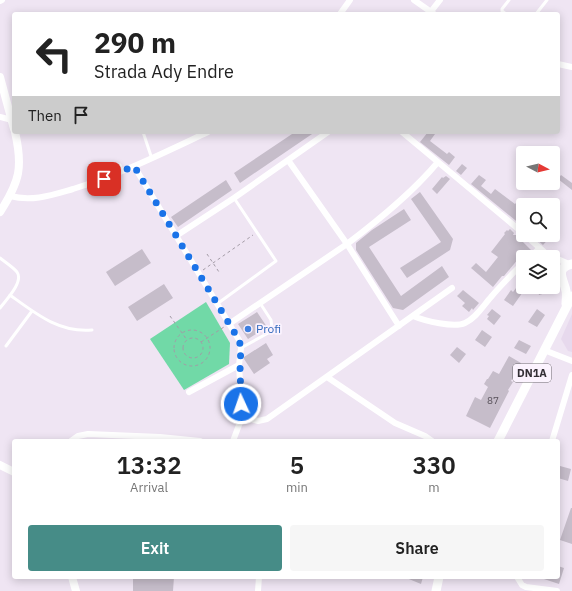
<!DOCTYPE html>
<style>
body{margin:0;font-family:"IBM Plex Sans",sans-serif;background:#f6f6f6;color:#222;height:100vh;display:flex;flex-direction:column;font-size:15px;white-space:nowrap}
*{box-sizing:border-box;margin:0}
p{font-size:13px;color:#767676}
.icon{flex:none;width:22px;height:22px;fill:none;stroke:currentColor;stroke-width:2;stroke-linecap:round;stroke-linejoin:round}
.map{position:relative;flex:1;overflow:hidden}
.side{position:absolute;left:12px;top:439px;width:548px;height:140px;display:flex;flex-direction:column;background:#fff;border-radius:4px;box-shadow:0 2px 10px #0003}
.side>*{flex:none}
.banner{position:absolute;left:12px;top:12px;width:548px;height:122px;border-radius:4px;box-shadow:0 2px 10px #0003;background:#fff;color:#222;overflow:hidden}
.needle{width:26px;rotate:97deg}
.controls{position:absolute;left:516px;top:146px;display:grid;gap:8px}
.controls a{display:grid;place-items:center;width:44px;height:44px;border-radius:4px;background:#fff;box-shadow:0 2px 10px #0003;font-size:20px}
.pin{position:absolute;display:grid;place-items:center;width:34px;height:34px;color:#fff;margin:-17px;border-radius:8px;box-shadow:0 2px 6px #0006}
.me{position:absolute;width:44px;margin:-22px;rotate:357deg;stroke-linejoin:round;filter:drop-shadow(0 0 3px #0008)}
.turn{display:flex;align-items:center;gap:14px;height:84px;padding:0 16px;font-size:18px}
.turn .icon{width:52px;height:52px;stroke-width:2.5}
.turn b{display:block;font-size:28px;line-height:34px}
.then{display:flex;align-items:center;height:38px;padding:0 16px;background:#0003;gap:8px;font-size:15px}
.eta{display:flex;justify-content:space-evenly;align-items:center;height:68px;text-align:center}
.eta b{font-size:24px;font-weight:600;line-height:28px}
.primary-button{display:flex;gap:8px;margin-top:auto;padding:8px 16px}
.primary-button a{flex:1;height:46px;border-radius:4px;background:#468c87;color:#fff;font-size:16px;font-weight:600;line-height:46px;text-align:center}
.primary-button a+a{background:#f6f6f6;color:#222}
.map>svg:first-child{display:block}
.built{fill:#e7d9ed}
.green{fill:#71d9a7}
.building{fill:#c6bdca}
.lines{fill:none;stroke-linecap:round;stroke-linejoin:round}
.path{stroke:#a39ba6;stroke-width:1;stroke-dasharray:3 3;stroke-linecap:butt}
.service{stroke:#fff;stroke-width:3}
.minor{stroke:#fff;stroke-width:6}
.secondary{stroke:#fff;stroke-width:8}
.primary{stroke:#fff;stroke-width:9}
.route{stroke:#1a73e8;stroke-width:7;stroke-dasharray:0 12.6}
.shop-dot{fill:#3f7fe0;stroke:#fbf3fe;stroke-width:1.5}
.labels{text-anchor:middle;stroke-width:3.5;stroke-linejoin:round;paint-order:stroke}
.number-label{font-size:10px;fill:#58525a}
.shield{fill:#fbf3fe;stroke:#6f6a71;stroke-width:1}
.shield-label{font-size:11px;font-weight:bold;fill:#332f35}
.shop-label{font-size:12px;fill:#366cbe;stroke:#fbf3fe;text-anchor:start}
</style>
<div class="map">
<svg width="572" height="591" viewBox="0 0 572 591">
<rect width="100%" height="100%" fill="#efe5f3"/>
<path class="built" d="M572,314V352L568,351L561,339Z"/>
<path class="green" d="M206,302L230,343L229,364L184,390L150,339Z"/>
<path class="building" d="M295,132H315L240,183L234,173Z
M428,132H432L435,134L430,141L447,154L449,152L455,157L449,165L420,142Z
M462,164L467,168L461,175L456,171Z
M479,175L486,180L481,186L491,194L495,189L515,204L517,202L523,208V223L521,225L471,184Z
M561,175L572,183V190L558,179Z
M446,176L450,179L437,194L432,189L442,177L443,178Z
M226,180L232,190L178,227L171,217Z
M420,192L453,239L450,250L407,278L400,268L441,242L411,199Z
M404,209L411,220L369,247L401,296L442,266L449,277L403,310L393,308L356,250V243L372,230Z
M553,222L559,227L553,234Z
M510,229L514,233L513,235H516L531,250L525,257L520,260L519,258L504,276H502L493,287L471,268L476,263L486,272L498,257L491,252L505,234L504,233L507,230L508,231Z
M532,235H541L543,237L545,235H552L543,245Z
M142,249L151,263L115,286L106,272Z
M164,284L173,298L137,321L128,307Z
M519,284L525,289L513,306L504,300L511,290L513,292Z
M537,287H548L549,292L539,295Z
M463,290L479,303L473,310L472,308L469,312L462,306L465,303L457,296Z
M492,309L501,316L494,325L487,319L489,316L487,315Z
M537,309L545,315L537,327L528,322Z
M257,312L267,327L248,339L238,324Z
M482,330L492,337L485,347L475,340Z
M519,340L531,346L526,354L514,348Z
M266,343L273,355L267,359L270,363L254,374L244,359V357Z
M457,347L466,354L459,363L450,355Z
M509,356L521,363L511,381L513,382L508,390L509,391L490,428L466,416L475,397L481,400L488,387L484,384L487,379H488L493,371L499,374Z
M560,466L571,469L568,481L558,478Z
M571,508H572V544L560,540Z
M558,566L564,568L559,584L541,578V577H558Z
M133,577H174L173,591H133Z
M404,577H423L421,584Z"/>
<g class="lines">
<path class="path" d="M207,254L219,272
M203,270L253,235
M170,316L187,340
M174 348a18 18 0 1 1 36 0a18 18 0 1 1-36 0Z
M183 348a10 10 0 1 1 20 0a10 10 0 1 1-20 0Z
M201,342L224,327"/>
<path class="service" d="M506,14L502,11V9L509,0
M536,14L547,0
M143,132L152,159
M120,165L122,171
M0,258C5,262 13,267 17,272C24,282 6,300 0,308
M10,295C35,313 59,333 92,330
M217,304L276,261L234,198
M6,346L32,311
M241,348L270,332L272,328L271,320L260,303"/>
<path class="minor" d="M414,0L434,14
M0,1L2,0
M340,14L350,0
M429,14L440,0
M558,64L572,67
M0,117L12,120
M402,132L523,233
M288,160L347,244L399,326
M134,166L239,340L241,348L239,365L242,417L233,441
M10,196C32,202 52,195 73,189C121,174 163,153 208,132
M525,235L550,257
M176,236L234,198L328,132
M530,257L540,248
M553,257L569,264
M553,262L561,275
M413,316C425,321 454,328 465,323C476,318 483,306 491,297C501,285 512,274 523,263
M229,324L347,244C380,219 412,193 438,162
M544,350L572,361
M327,377L395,423L425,436L432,441
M189,392L239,365
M242,417L258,421L267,419L452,288
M71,441L78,436L88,434L160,437L200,441
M552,441L572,375
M517,577L522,585L526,587L557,591
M258,591L259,577"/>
<path class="secondary" d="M0,77L14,129
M0,212C20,181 23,167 15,132
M0,465L14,472
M72,577L76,591"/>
<path class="primary" d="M566,304C566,300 567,295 566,291C564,280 554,268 572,264
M498,441L572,296
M436,591L439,577"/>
</g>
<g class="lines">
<path class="route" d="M104,179L134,166L239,340L241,348L240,365L241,404"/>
</g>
<circle class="shop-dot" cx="248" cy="329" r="4"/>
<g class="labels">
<g class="number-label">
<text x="493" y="404">87</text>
</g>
<rect class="shield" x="513" y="364" width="38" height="18" rx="3"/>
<g class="shield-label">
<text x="532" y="377">DN1A</text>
</g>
<g class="shop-label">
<text x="256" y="333">Profi</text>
</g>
</g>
</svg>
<div class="controls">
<a><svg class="needle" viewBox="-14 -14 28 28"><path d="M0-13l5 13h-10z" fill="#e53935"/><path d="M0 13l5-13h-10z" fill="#767676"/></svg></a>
<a><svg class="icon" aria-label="search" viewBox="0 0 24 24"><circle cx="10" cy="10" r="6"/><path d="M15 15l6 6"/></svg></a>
<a><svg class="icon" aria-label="layers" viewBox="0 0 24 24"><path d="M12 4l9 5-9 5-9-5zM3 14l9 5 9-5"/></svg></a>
</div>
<div class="pin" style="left:104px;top:179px;background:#d93025"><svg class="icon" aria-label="arrive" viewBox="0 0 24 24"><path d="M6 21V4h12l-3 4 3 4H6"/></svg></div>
<svg class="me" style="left:241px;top:404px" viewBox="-20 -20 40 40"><circle r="17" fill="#1a73e8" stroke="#fff" stroke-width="3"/><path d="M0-11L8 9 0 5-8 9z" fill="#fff"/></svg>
<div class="banner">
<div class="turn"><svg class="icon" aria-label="left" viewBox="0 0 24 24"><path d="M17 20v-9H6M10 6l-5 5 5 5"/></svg><div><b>290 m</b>Strada Ady Endre</div></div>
<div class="then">Then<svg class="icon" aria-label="arrive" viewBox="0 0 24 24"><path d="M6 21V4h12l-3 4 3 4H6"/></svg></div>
</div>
<section class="side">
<div class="eta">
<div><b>13:32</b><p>Arrival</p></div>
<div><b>5</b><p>min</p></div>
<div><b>330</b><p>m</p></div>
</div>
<div class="primary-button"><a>Exit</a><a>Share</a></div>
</section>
</div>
